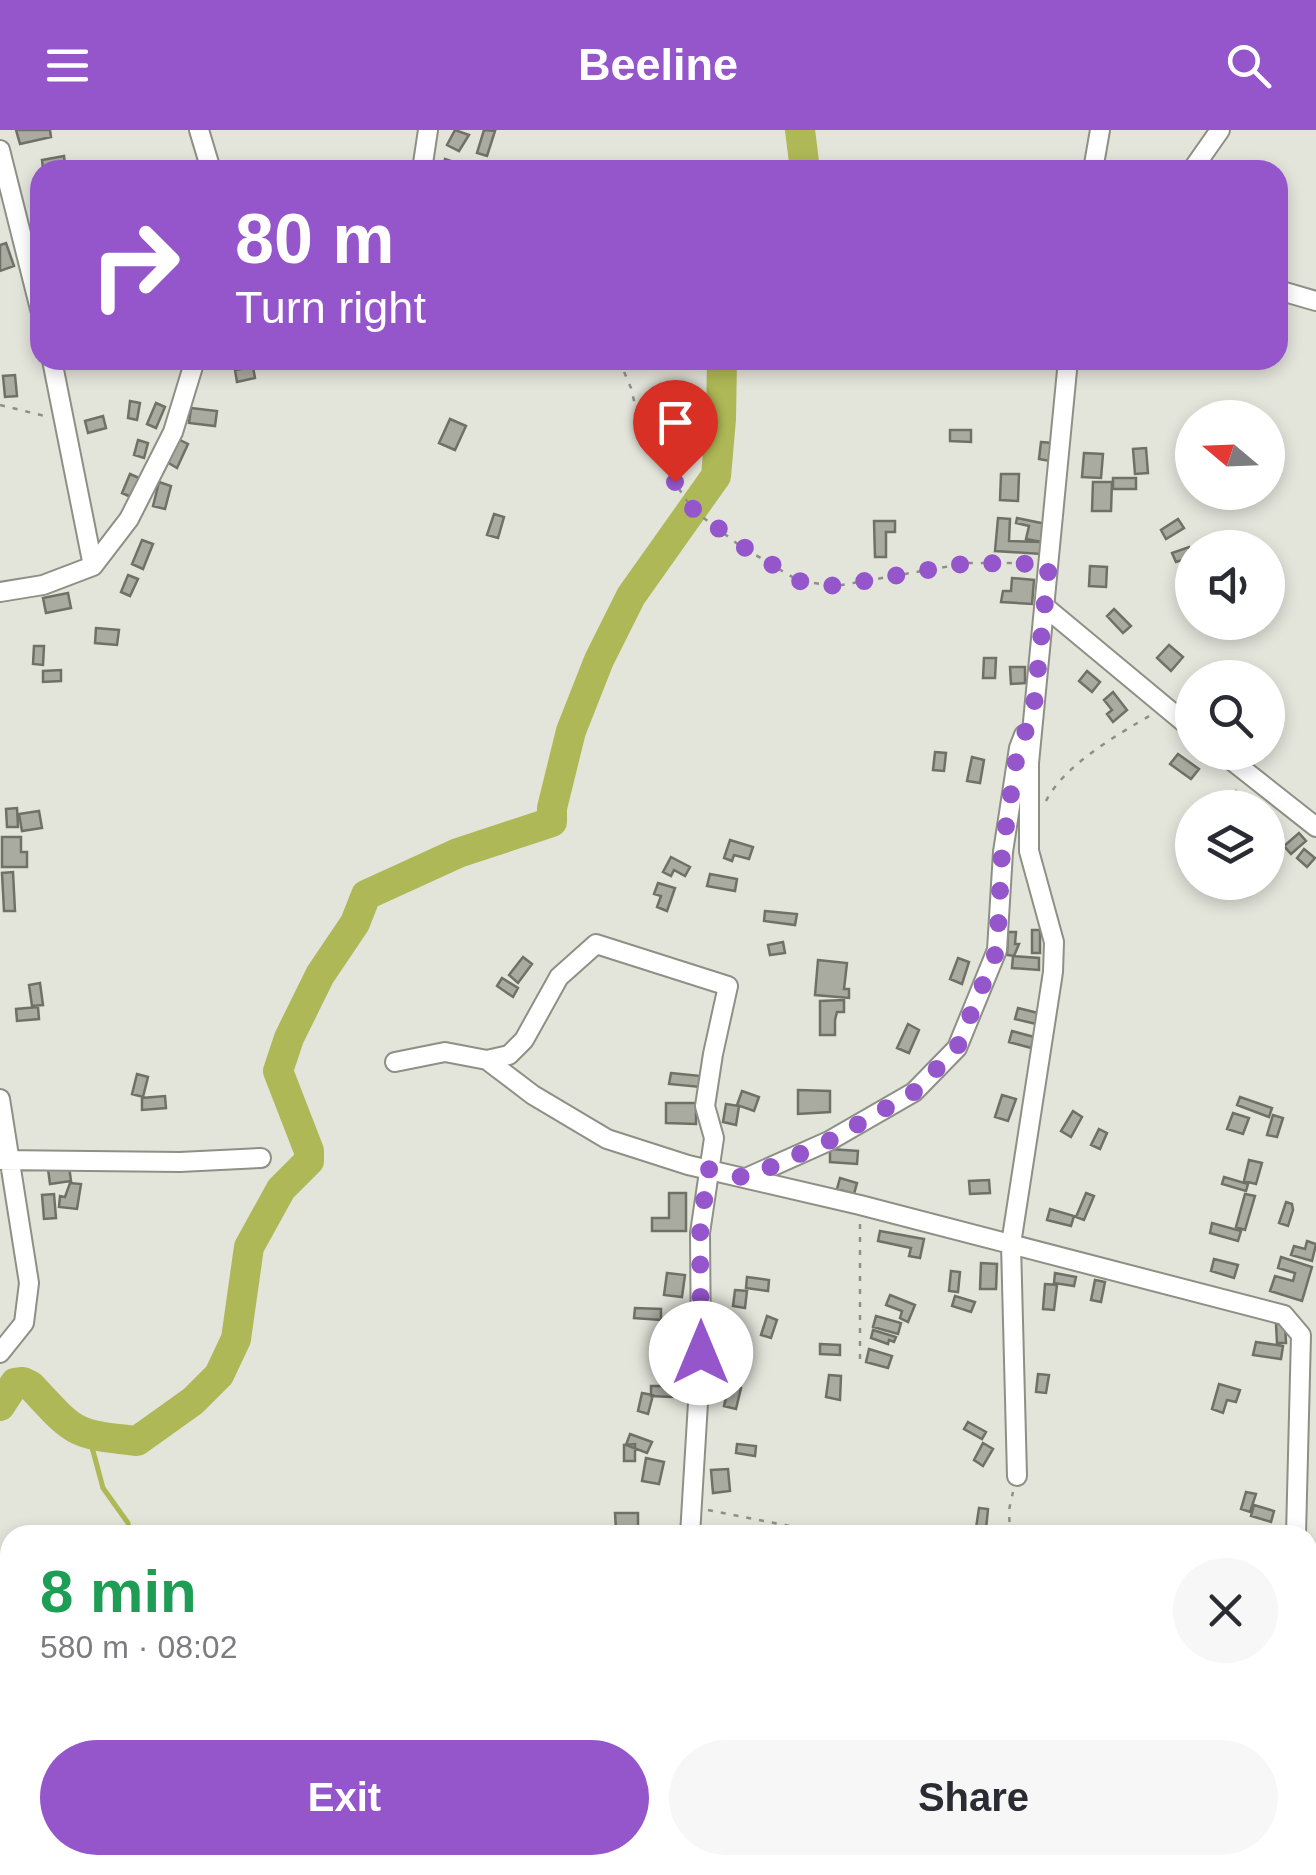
<!DOCTYPE html>
<meta charset="utf-8">
<style>
body{margin:0;font-family:Helvetica,sans-serif;background:#f7f7f7;color:#2b2b33;height:100vh;display:flex;flex-direction:column;font-size:38px;white-space:nowrap}
*{box-sizing:border-box;margin:0}
p{font-size:32px;color:#7c7c81}
.icon{flex:none;width:55px;height:55px;fill:none;stroke:currentColor;stroke-width:2;stroke-linecap:round;stroke-linejoin:round}
.map{position:relative;flex:1;overflow:hidden}
.sheet{position:absolute;left:0px;top:1395px;width:1318px;height:350px;display:flex;flex-direction:column;background:#fff;border-radius:30px 30px 0 0;box-shadow:0 5px 15px #0003}
.sheet>*{flex:none}
.top-card{position:absolute;left:30px;top:30px;width:1258px;height:210px;border-radius:30px;box-shadow:0 5px 15px #0003;background:#9556cc;color:#fff;overflow:hidden}
.needle{width:65px;rotate:289deg}
.fabs{position:absolute;left:1175px;top:270px;display:grid;gap:20px}
.fabs a{display:grid;place-items:center;width:110px;height:110px;border-radius:50%;background:#fff;box-shadow:0 5px 15px #0003;font-size:50px}
.pin{position:absolute;display:grid;place-items:center;width:85px;height:85px;color:#fff;margin:-102px -42px;border-radius:50% 50% 50% 0;rotate:-45deg;box-shadow:0 0 10px #0007}
.pin .icon{rotate:45deg}
.me{position:absolute;width:110px;margin:-55px;rotate:0deg;stroke-linejoin:round;filter:drop-shadow(0 0 8px #0008)}
.turn{display:flex;align-items:center;gap:35px;height:210px;padding:0 40px;font-size:45px}
.turn .icon{width:130px;height:130px;stroke-width:2.5}
.turn b{display:block;font-size:70px;line-height:85px}
.round{display:grid;place-items:center;flex:none;width:105px;height:105px;border-radius:52px;background:#f7f7f7}
.head{display:flex;align-items:center;justify-content:space-between;height:170px;padding:0 40px}
h1{font-size:60px;font-weight:800;line-height:75px;color:#1e9e55}
.primary-button{display:flex;gap:20px;margin-top:auto;padding:20px 40px}
.primary-button a{flex:1;height:115px;border-radius:60px;background:#9556cc;color:#fff;font-size:40px;font-weight:800;line-height:115px;text-align:center}
.primary-button a+a{background:#f7f7f7;color:#2b2b33}
header{display:flex;justify-content:space-between;align-items:center;height:130px;padding:0 40px;background:#9556cc;color:#fff;font-size:45px;font-weight:800}
.map>svg:first-child{display:block}
.lines{fill:none;stroke-linecap:round;stroke-linejoin:round}
.stream{stroke:#afb856;stroke-width:5}
.river{stroke:#afb856;stroke-width:30}
.building{fill:#a9aba0;stroke:#6f7167;stroke-width:2.5}
.minor-casing{stroke:#8e8f85;stroke-width:22}
.path{stroke:#8e8f88;stroke-width:2.5;stroke-dasharray:5 8;stroke-linecap:butt}
.minor{stroke:#fff;stroke-width:18}
.route{stroke:#9556cc;stroke-width:18;stroke-dasharray:0 32.4}
</style>
<header><svg class="icon" aria-label="menu" viewBox="0 0 24 24"><path d="M4 6h16M4 12h16M4 18h16"/></svg>Beeline<svg class="icon" aria-label="search" viewBox="0 0 24 24"><circle cx="10" cy="10" r="6"/><path d="M15 15l6 6"/></svg></header>
<div class="map">
<svg width="1316" height="1745" viewBox="0 0 1316 1745">
<rect width="100%" height="100%" fill="#e3e4da"/>
<g class="lines">
<path class="stream" d="M89,1306L103,1358L128,1393L131,1405
M235,1735L237,1745"/>
<path class="river" d="M800,0L805,40
M0,1276L15,1253L23,1252L31,1256C75,1303 71,1304 137,1311L193,1271L219,1245L236,1209L249,1117L281,1059L309,1031V1021L278,941L289,908L320,845L355,793L366,765L458,723L552,692V678L571,601L599,530L631,466L716,346L721,289L722,230"/>
</g>
<path class="building" d="M16,0H50L51,7L20,14Z
M455,0L469,5L459,21L447,15Z
M484,0L495,1L487,26L477,23Z
M64,26L65,35L43,39L42,30Z
M445,29L465,36L464,40H441Z
M6,113L14,136L0,141V115Z
M253,237L255,248L237,252L235,240Z
M15,245L17,266L5,267L3,246Z
M130,271L140,273L137,290L128,288Z
M156,273L165,277L156,298L147,294Z
M191,278L217,281L215,296L189,293Z
M103,286L106,298L88,303L85,291Z
M450,289L466,296L455,320L439,313Z
M950,300H971V312L950,311Z
M178,309L188,314L177,338L167,332Z
M138,310L148,313L144,328L134,325Z
M1041,312L1052,313L1050,331L1039,329Z
M1146,318L1148,343L1135,344L1133,319Z
M1084,323L1103,324L1101,348L1082,347Z
M130,344L139,348L131,367L122,363Z
M1001,344H1019L1018,371L1000,370Z
M1113,348H1136V359H1113Z
M159,352L171,356L165,379L153,376Z
M1093,352H1112L1111,381H1092Z
M494,384L504,387L498,408L487,405Z
M998,388L1010,389L1009,411L1042,412L1041,424L995,421Z
M1017,388L1046,394L1042,412L1026,409L1029,396L1016,393Z
M1178,389L1184,398L1166,409L1161,400Z
M874,391H895V402H886V427H875Z
M142,410L153,414L143,439L132,434Z
M1189,417L1192,427L1176,432L1172,423Z
M1090,436L1107,437L1106,457L1089,456Z
M128,445L138,449L130,466L121,462Z
M1012,448L1034,450L1032,474L1001,472L1003,461H1011Z
M68,463L71,478L46,483L43,468Z
M1114,479L1131,496L1123,503L1107,486Z
M96,498L119,500L117,515L95,513Z
M1169,515L1183,527L1171,541L1157,528Z
M34,516H44L43,535L33,534Z
M984,528H996L995,548H983Z
M1010,537H1025V553L1011,554Z
M61,540V551L43,552V541Z
M1087,541L1100,552L1092,562L1079,551Z
M1113,562L1127,580L1113,592L1107,584L1112,580L1104,570Z
M935,622L946,623L944,641L933,640Z
M1178,624L1199,639L1191,649L1170,634Z
M972,627L984,630L980,653L967,651Z
M1236,661L1254,675L1253,678H1236L1228,671Z
M17,678L18,697H7L6,679Z
M39,681L42,698L22,701L19,684Z
M1299,703L1306,711L1291,724L1284,716Z
M2,707H21V722H27V737H2Z
M730,710L753,717L749,729L734,725L732,731L724,728Z
M1304,719L1315,728L1307,737L1297,728Z
M671,727L690,737L685,746L674,740L671,746L663,742Z
M13,742L15,781H4L2,743Z
M710,744L737,749L735,761L707,756Z
M658,753L675,758L667,781L657,777L661,766L654,764Z
M765,781L797,784L795,795L764,791Z
M1032,800H1040V823H1032Z
M1008,802H1016L1015,814H1019L1014,826L1007,825Z
M783,812L785,823L770,825L768,815Z
M1013,826L1039,828V840L1012,838Z
M523,827L532,834L518,853L509,845Z
M958,828L969,832L962,854L950,849Z
M818,830L847,833L844,859H849V868L815,865Z
M502,848L518,858L513,867L497,856Z
M40,853L43,875L32,876L29,855Z
M844,870V882H837L835,890V905H820V871Z
M38,877L39,889L17,891L16,879Z
M1018,878L1038,883L1036,894L1015,889Z
M908,894L919,900L909,923L897,918Z
M1012,901L1034,907L1031,918L1009,912Z
M671,943L701,946L700,957L669,954Z
M137,944L148,947L143,967L132,964Z
M798,960L830,961V982L798,984Z
M742,961L759,967L754,981L737,975Z
M1002,965L1016,969L1008,991L995,987Z
M165,966L166,978L142,980V968Z
M1240,967L1272,978L1269,987L1237,975Z
M666,973H696V994L666,993Z
M726,974L739,976L736,995L723,992Z
M1073,981L1082,987L1071,1007L1061,1001Z
M1233,983L1249,988L1243,1004L1227,999Z
M1273,985L1283,988L1277,1007L1267,1005Z
M1099,999L1107,1003L1100,1019L1091,1015Z
M830,1019L858,1021L857,1034L830,1032Z
M1249,1030L1262,1033L1256,1054L1244,1051Z
M69,1036L71,1051L50,1054L48,1039Z
M1224,1047L1248,1054L1246,1061L1222,1054Z
M840,1048L857,1053L854,1064L837,1059Z
M989,1050L990,1063L970,1064L969,1051Z
M70,1053L81,1054L77,1079L59,1077L60,1066L65,1067Z
M669,1063H686V1101H652V1088H669Z
M1086,1063L1094,1066L1084,1090L1076,1087Z
M54,1064L56,1088L44,1089L42,1065Z
M1245,1064L1255,1066L1245,1100L1236,1097Z
M1286,1072L1292,1074L1293,1080L1288,1096L1279,1093Z
M1050,1079L1074,1086L1071,1096L1047,1090Z
M1212,1093L1241,1101L1238,1111L1210,1103Z
M880,1101L924,1109L920,1128L909,1126L911,1118L878,1111Z
M1307,1111L1316,1114L1312,1131L1291,1125L1294,1116L1305,1119Z
M1281,1127L1312,1137L1302,1171L1270,1161L1275,1146L1293,1151L1295,1143L1278,1138Z
M1214,1129L1238,1135L1234,1148L1211,1141Z
M981,1133L997,1134L996,1159H980Z
M951,1141L960,1142L958,1162L949,1161Z
M667,1143L685,1145L682,1167L664,1165Z
M1055,1143L1076,1147L1074,1156L1054,1153Z
M747,1147L769,1150L768,1161L746,1158Z
M1095,1150L1105,1152L1101,1172L1091,1170Z
M1045,1154L1057,1155L1054,1180L1043,1179Z
M735,1160L747,1161L745,1178L733,1176Z
M890,1165L915,1175L908,1192L900,1188L902,1181L886,1175Z
M955,1166L975,1172L971,1182L952,1176Z
M635,1178L661,1179V1190L634,1188Z
M767,1186L777,1190L771,1208L761,1205Z
M876,1186L901,1193L898,1204L873,1197Z
M1285,1193L1286,1213H1277L1276,1194Z
M873,1200L896,1207L894,1212L889,1210L888,1214L871,1208Z
M1256,1212L1283,1216L1281,1229L1253,1225Z
M820,1214L840,1215V1225L820,1224Z
M869,1219L892,1226L888,1238L866,1232Z
M1038,1244L1049,1245L1046,1263L1036,1262Z
M829,1245L841,1246L840,1270L826,1267Z
M1219,1254L1240,1260L1236,1272L1227,1270L1223,1283L1212,1279Z
M729,1255L741,1258L736,1279L724,1276Z
M651,1256H673L672,1267L651,1266Z
M642,1263L653,1265L648,1284L638,1281Z
M968,1292L986,1302L982,1309L964,1299Z
M630,1304L652,1312L647,1323L626,1315Z
M983,1313L993,1319L983,1336L974,1330Z
M635,1314V1331H624V1315Z
M737,1314L756,1316L755,1326L736,1323Z
M646,1328L664,1332L659,1354L642,1351Z
M728,1339L730,1361L713,1363L711,1340Z
M1246,1362L1256,1364L1250,1382L1241,1379Z
M1254,1375L1274,1381L1271,1392L1251,1386Z
M979,1378L988,1379L986,1399L976,1398Z
M615,1383H638V1399H616Z
M1308,1548L1316,1549L1313,1571H1308Z"/>
<g class="lines">
<defs>
<path id="minor" d="M199,0L211,40
M0,20L40,179
M422,40L428,0
M1093,40L1100,0
M1192,40L1220,0
M1278,160L1316,171
M52,230L93,436
M0,462L43,455L93,436L129,389L173,302L195,230
M1044,476L1192,599
M1221,622L1316,697
M487,930L509,925L524,910L559,847L596,814L728,856L713,924L705,976L714,1008L700,1103L701,1223L690,1405
M395,932L445,922L487,930L533,965L607,1009L688,1035L860,1075L1284,1185L1301,1205L1296,1405
M0,969L29,1153L24,1193L0,1223
M0,1030L180,1032L261,1028
M746,1048L829,1011L914,962L957,918L997,820L1003,722L1019,618L1024,605
M1017,1346L1011,1114L1053,842L1054,812L1029,721V633L1068,230
M1240,1745L1242,1735"/>
</defs>
<use href="#minor" class="minor-casing"/>
<path class="path" d="M619,230L631,258L641,300L692,379L739,415L799,451L836,456L968,433H1033
M0,275L45,286
M1046,671C1064,635 1117,605 1151,585
M860,1094V1233
M708,1380L835,1405
M1010,1405L1009,1380L1013,1362
M1308,1523L1316,1524
M424,1735L439,1745
M973,1735L979,1745
M967,1745L969,1735"/>
<use href="#minor" class="minor"/>
</g>
<g class="lines">
<path class="route" d="M675,352L692,378L739,414L799,451L836,456L968,433L1049,434L1033,585L1018,618L1002,722L997,820L957,918L914,962L829,1011L746,1048L708,1039L700,1104L701,1223"/>
</g>
</svg>
<div class="fabs">
<a><svg class="needle" viewBox="-14 -14 28 28"><path d="M0-13l5 13h-10z" fill="#e53935"/><path d="M0 13l5-13h-10z" fill="#7c7c81"/></svg></a>
<a><svg class="icon" aria-label="sound" viewBox="0 0 24 24"><path d="M4 9h4l5-4v14l-5-4H4zM17 9q2 3 0 6"/></svg></a>
<a><svg class="icon" aria-label="search" viewBox="0 0 24 24"><circle cx="10" cy="10" r="6"/><path d="M15 15l6 6"/></svg></a>
<a><svg class="icon" aria-label="layers" viewBox="0 0 24 24"><path d="M12 4l9 5-9 5-9-5zM3 14l9 5 9-5"/></svg></a>
</div>
<div class="pin" style="left:675px;top:352px;background:#d93025"><svg class="icon" aria-label="arrive" viewBox="0 0 24 24"><path d="M6 21V4h12l-3 4 3 4H6"/></svg></div>
<svg class="me" style="left:701px;top:1223px" viewBox="-20 -20 40 40"><circle r="19" fill="#fff"/><path d="M0-13L10 11 0 6-10 11z" fill="#9556cc"/></svg>
<div class="top-card">
<div class="turn"><svg class="icon" aria-label="right" viewBox="0 0 24 24"><path d="M7 20v-9h11M14 6l5 5-5 5"/></svg><div><b>80 m</b>Turn right</div></div>
</div>
<section class="sheet">
<div class="head"><div><h1>8 min</h1><p>580 m · 08:02</p></div><a class="round"><svg class="icon" aria-label="close" viewBox="0 0 24 24"><path d="M6 6l12 12M18 6L6 18"/></svg></a></div>
<div class="primary-button"><a>Exit</a><a>Share</a></div>
</section>
</div>
